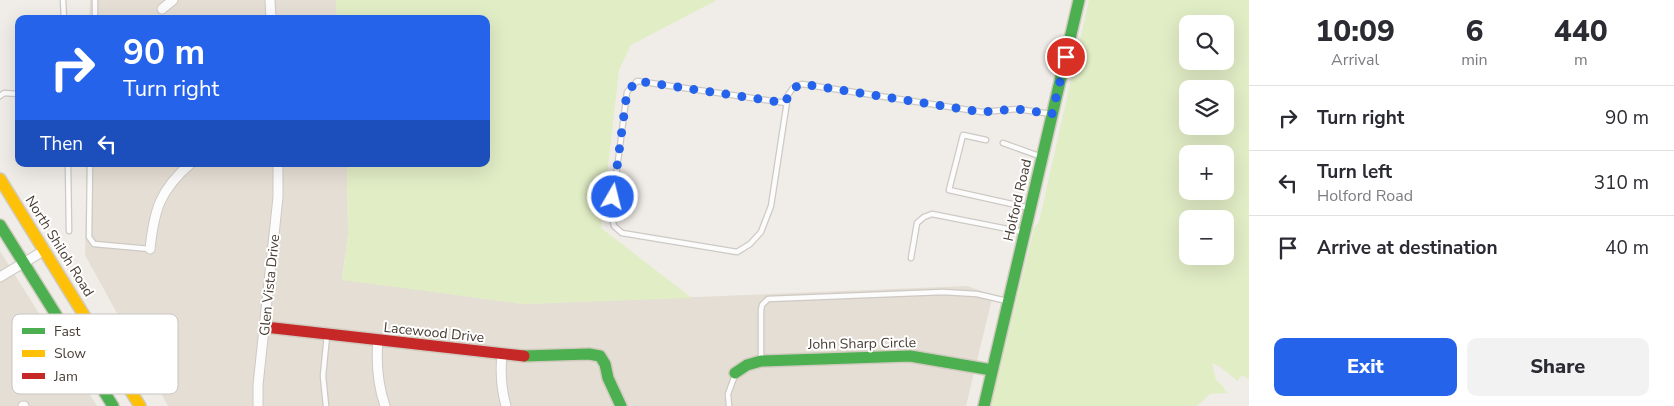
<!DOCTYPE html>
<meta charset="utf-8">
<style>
body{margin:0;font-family:"Nunito Sans",sans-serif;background:#f2f2f3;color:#2b2b33;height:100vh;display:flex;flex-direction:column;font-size:19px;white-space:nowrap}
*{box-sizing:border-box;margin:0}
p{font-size:16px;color:#7c7c81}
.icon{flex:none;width:28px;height:28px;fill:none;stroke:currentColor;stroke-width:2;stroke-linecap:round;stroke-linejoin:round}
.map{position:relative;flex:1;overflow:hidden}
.panel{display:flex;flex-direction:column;background:#fff;width:425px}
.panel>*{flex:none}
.guide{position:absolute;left:15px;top:15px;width:475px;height:152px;border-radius:10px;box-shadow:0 5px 20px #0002;background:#2563eb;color:#fff;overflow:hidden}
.tools{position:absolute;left:1179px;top:15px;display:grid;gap:10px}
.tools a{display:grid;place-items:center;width:55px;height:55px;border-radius:10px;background:#fff;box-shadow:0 5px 20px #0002;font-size:25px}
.pin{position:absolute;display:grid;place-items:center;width:42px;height:42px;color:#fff;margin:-21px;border:2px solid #fff;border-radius:50%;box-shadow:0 1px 5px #0007}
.me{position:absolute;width:55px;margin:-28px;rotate:8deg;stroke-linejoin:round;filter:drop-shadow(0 0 4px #0008)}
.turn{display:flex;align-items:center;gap:18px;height:105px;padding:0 25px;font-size:22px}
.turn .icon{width:65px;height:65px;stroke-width:2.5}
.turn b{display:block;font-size:35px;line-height:42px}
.then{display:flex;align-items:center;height:48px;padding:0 25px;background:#0003;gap:10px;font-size:19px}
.eta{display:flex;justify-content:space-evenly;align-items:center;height:85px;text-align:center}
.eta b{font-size:30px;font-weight:800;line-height:35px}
.button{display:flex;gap:10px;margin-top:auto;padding:10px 25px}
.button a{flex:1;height:58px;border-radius:10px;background:#2563eb;color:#fff;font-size:20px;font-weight:800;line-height:58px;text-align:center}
.button a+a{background:#f2f2f3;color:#2b2b33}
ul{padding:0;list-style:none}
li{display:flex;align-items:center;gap:15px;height:65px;padding:0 25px;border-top:1px solid #e1e1e2}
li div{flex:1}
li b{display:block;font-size:19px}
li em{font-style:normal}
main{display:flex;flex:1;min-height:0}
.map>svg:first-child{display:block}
.residential{fill:#e5ded4}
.green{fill:#e1edc5;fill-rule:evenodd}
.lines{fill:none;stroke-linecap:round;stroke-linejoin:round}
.lane-casing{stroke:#cdc9c4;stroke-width:7}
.street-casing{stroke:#cdc9c4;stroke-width:11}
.fast-casing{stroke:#d1cbbf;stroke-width:14}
.slow-casing{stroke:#d1cbbf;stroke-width:14}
.jam-casing{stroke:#d1cbbf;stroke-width:14}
.lane{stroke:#fdfcfc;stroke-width:4.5}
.street{stroke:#fdfcfc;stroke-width:9}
.fast{stroke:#4caf50;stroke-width:11}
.slow{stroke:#ffc107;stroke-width:11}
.jam{stroke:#c62828;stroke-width:11}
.route{stroke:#2563eb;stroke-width:9;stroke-dasharray:0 16.2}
.labels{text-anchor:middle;stroke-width:4;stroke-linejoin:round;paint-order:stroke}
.street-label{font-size:14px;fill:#473d33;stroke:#fff}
.key{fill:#fff;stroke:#c8c5c2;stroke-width:1}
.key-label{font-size:14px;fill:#473d33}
</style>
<main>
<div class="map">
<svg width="1249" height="406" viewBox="0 0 1249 406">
<rect width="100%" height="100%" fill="#f0ede8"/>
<path class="residential" d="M90,0H336L337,19H89Z
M87,164H347L348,235L342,279L523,304L967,286L993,295L966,406H168L85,255Z
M0,251L97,406H0Z"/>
<path class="green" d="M336,0H717L631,45L619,70L601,228L692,298L523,304L342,280L348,235L347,164H486V19H337Z
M1089,0H1249V379L1241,375L1238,381C1229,375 1222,366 1212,363L1216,380L1222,385L1227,393L1210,394L1197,406H991L1034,228L1039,222ZM1188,24H1225V61H1188ZM1188,89H1225V126H1188ZM1188,154H1225V191H1188ZM1188,219H1225V256H1188Z"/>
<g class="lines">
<defs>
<path id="lane" d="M63,0L64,19
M95,14V0
M0,96L4,93L19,94
M786,103L637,81L627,92L611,215L614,226L622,233L737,252L750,244L761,232L771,206L788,95L793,88L802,84L982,112L1017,109L1052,114
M986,140L963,135L949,190L1030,208
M1003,143L1042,157
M68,164L69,231
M90,164L89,237L94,244L150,249
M911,258L917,223L924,217L932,214L1023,232
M761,359V310L762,305L768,299L943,292L977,294L1007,301
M326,406L323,376L327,335
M729,406L728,394L735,375"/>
<path id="street" d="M270,0L271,19
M162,9L173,0
M150,249C154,210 160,190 190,164
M0,277L45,250
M378,340C376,362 378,385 385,406
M502,354C500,373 501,388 506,406
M23,406H24
M258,406V385L278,197V164"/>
<path id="fast" d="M0,225L113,406
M524,356L589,354L600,356L605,364L608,378L621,406
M735,373L747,365L761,361L910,356L992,370
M984,406L1079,0"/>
<path id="slow" d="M0,179L140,406"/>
<path id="jam" d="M265,327L524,356"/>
</defs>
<use href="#lane" class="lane-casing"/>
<use href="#street" class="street-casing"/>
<use href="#fast" class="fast-casing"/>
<use href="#slow" class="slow-casing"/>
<use href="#jam" class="jam-casing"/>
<use href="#lane" class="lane"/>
<use href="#street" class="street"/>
<use href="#fast" class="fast"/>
<use href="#slow" class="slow"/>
<use href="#jam" class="jam"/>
</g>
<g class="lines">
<path class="route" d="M613,197L627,92L637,81L786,103C788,92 792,88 802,84L982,112L1017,109L1052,114L1066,57"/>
</g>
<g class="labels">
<g class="street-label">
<text transform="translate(1017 200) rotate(-77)" y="5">Holford Road</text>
<text transform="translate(60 246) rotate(58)" y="5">North Shiloh Road</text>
<text transform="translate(269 285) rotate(-84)" y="5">Glen Vista Drive</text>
<text transform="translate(434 332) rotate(6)" y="5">Lacewood Drive</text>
<text transform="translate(862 343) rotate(-1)" y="5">John Sharp Circle</text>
</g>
</g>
<rect x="12" y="314" width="166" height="80" rx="8" class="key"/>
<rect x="22" y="328" width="23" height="6" fill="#4caf50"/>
<rect x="22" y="350" width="23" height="7" fill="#ffc107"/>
<rect x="22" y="373" width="23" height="6" fill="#c62828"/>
<g class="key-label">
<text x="54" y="336">Fast</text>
<text x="54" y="358">Slow</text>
<text x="54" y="381">Jam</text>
</g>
</svg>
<div class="tools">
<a><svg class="icon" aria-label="search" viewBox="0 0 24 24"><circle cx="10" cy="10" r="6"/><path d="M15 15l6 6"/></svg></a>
<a><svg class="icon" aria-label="layers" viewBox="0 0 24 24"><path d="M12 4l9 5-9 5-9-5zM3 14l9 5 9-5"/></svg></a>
<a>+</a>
<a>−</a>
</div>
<div class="pin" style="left:1066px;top:57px;background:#d93025"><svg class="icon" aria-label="arrive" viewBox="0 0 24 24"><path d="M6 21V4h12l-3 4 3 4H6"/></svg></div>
<svg class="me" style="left:613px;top:197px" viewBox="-20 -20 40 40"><circle r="17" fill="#2563eb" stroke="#fff" stroke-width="3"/><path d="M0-11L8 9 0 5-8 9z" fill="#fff"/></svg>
<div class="guide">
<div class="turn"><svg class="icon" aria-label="right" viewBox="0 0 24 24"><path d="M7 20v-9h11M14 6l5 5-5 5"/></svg><div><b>90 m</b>Turn right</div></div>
<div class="then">Then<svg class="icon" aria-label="left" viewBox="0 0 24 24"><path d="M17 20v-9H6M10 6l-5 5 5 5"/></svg></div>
</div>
</div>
<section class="panel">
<div class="eta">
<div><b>10:09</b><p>Arrival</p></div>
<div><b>6</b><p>min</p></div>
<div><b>440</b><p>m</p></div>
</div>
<ul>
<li><svg class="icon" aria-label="right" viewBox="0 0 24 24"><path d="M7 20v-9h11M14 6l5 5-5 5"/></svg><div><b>Turn right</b></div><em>90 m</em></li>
<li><svg class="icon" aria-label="left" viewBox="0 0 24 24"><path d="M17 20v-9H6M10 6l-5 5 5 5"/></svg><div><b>Turn left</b><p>Holford Road</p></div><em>310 m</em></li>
<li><svg class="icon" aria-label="arrive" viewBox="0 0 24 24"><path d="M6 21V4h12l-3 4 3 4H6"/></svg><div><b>Arrive at destination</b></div><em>40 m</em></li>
</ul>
<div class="button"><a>Exit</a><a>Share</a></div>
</section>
</main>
